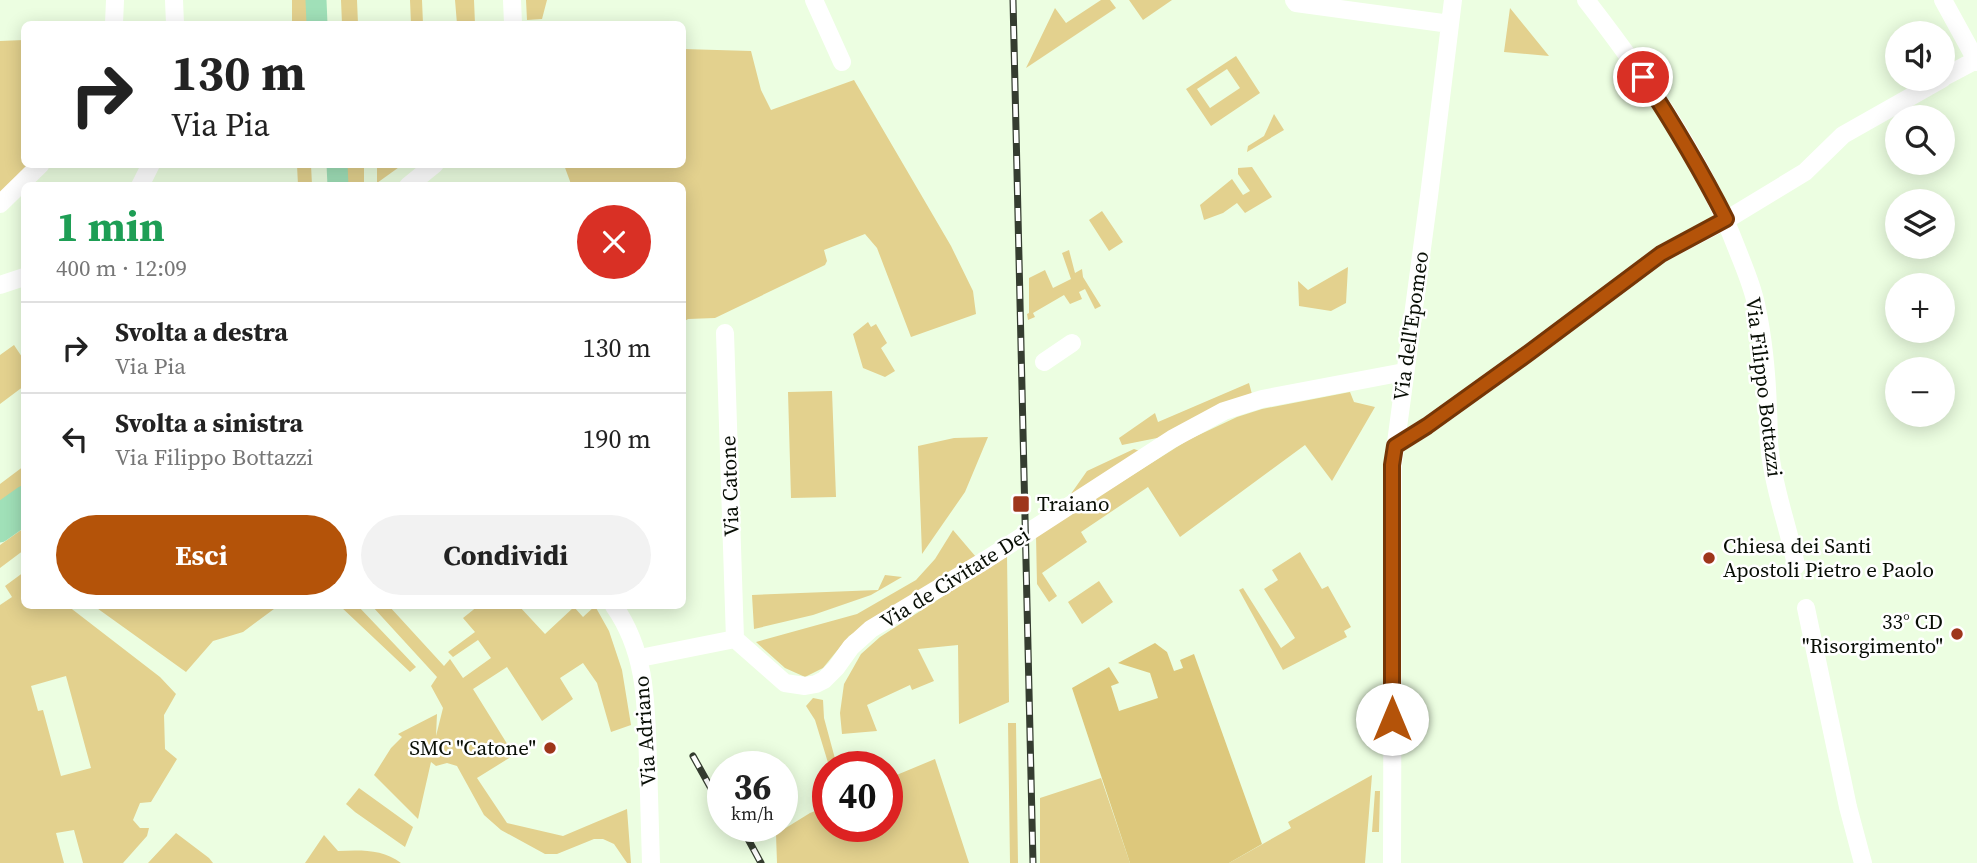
<!DOCTYPE html>
<html lang="it">
<meta charset="utf-8">
<style>
body{margin:0;font-family:"Source Serif 4",serif;background:#f2f2f2;color:#222;height:100vh;display:flex;flex-direction:column;font-size:26px;white-space:nowrap}
*{box-sizing:border-box;margin:0}
p{font-size:23px;color:#767676}
.icon{flex:none;width:38px;height:38px;fill:none;stroke:currentColor;stroke-width:2;stroke-linecap:round;stroke-linejoin:round}
.map{position:relative;flex:1;overflow:hidden}
.details{position:absolute;left:21px;top:182px;width:665px;height:427px;display:flex;flex-direction:column;background:#fff;border-radius:10px;box-shadow:0 4px 18px #0003}
.details>*{flex:none}
.guide{position:absolute;left:21px;top:21px;width:665px;height:147px;border-radius:10px;box-shadow:0 4px 18px #0003;background:#fff;color:#222;overflow:hidden}
.controls{position:absolute;left:1885px;top:21px;display:grid;gap:14px}
.controls a{display:grid;place-items:center;width:70px;height:70px;border-radius:50%;background:#fff;box-shadow:0 4px 18px #0003;font-size:35px}
.speed{position:absolute;left:707px;top:751px;display:flex;gap:14px;font-size:35px;font-weight:700;text-align:center}
.speed>*{display:grid;place-content:center;width:91px;height:91px;border-radius:50%;background:#fff;box-shadow:0 4px 18px #0003;line-height:1}
.speed small{font-size:18px;font-weight:400}
.speed .limit{border:10px solid #d22;background:#fff;color:#111}
.pin{position:absolute;display:grid;place-items:center;width:60px;height:60px;color:#fff;margin:-30px;border:4px solid #fff;border-radius:50%;box-shadow:0 2px 7px #0007}
.me{position:absolute;width:77px;margin:-38px;rotate:0deg;stroke-linejoin:round;filter:drop-shadow(0 0 5px #0008)}
.turn{display:flex;align-items:center;gap:24px;height:147px;padding:0 35px;font-size:32px}
.turn .icon{width:91px;height:91px;stroke-width:2.5}
.turn b{display:block;font-size:49px;line-height:60px}
.round{display:grid;place-items:center;flex:none;width:74px;height:74px;border-radius:37px;background:#f2f2f2}
.headline{display:flex;align-items:center;justify-content:space-between;height:119px;padding:0 35px}
h1{font-size:42px;font-weight:700;line-height:52px;color:#1e9e55}
.button{display:flex;gap:14px;margin-top:auto;padding:14px 35px}
.button a{flex:1;height:80px;border-radius:42px;background:#b45309;color:#fff;font-size:28px;font-weight:700;line-height:80px;text-align:center}
.button a+a{background:#f2f2f2;color:#222}
ul{padding:0;list-style:none}
li{display:flex;align-items:center;gap:21px;height:91px;padding:0 35px;border-top:2px solid #e0e0e0}
li div{flex:1}
li b{display:block;font-size:26px}
li em{font-style:normal}
.map>svg:first-child{display:block}
.green{fill:#e3d18e;fill-rule:evenodd}
.forest{fill:#ddc87c}
.lines{fill:none;stroke-linecap:round;stroke-linejoin:round}
.minor{stroke:#fff;stroke-width:18}
.major{stroke:#a0e0b8;stroke-width:21}
.rail-casing{stroke:#353d30;stroke-width:7}
.rail{stroke:#fff;stroke-width:4.5;stroke-dasharray:13;stroke-linecap:butt}
.route-casing{stroke:#753606;stroke-width:18}
.route{stroke:#b45309;stroke-width:12}
.poi-dot{fill:#9e361b;stroke:#fff;stroke-width:2.5}
.labels{text-anchor:middle;stroke-width:5;stroke-linejoin:round;paint-order:stroke}
.street-label{font-size:21px;fill:#080e05;stroke:#fff}
.poi-label{font-size:21px;fill:#080e05;stroke:#fff;text-anchor:start}
</style>
<div class="map">
<svg width="1977" height="863" viewBox="0 0 1977 863">
<rect width="100%" height="100%" fill="#ecfee1"/>
<path class="green" d="M292,0H307L308,24H292Z
M341,0H357L358,24H342Z
M410,0H422L423,24H411Z
M455,0H474L475,24H457Z
M526,0H547L542,19L527,20Z
M1101,0H1110L1116,8L1026,68L1055,8L1066,23Z
M1129,0H1172L1143,20Z
M1510,8L1549,56L1504,52Z
M24,40V164L30,165L0,193V41Z
M683,49L751,51L761,90L771,110L854,80L951,246L973,291L976,314L911,337L877,248L865,234L824,250L827,261L825,265L715,318L688,319L683,322L682,186L571,184L564,165L682,164Z
M1236,56L1260,93L1211,126L1186,89ZM1227,69L1240,88L1210,108L1197,89Z
M1274,114L1284,130L1247,152L1248,146L1264,136Z
M377,164H402V165L377,183Z
M297,165H311L312,185H298Z
M346,165H364V185H347Z
M1252,167L1272,197L1245,213L1237,203L1223,213L1204,220L1200,205L1232,179L1243,195L1250,191L1238,174V168Z
M1102,211L1123,242L1109,251L1089,220Z
M1069,250L1075,273L1082,269L1083,277L1101,306L1095,309L1085,289L1079,292L1082,299L1070,304L1064,295L1033,313L1035,317L1028,320L1027,314L1029,313V278L1045,270L1053,288L1071,279L1062,253Z
M1348,267L1346,303L1331,311L1299,306L1298,281L1308,290Z
M868,322L871,327L876,324L887,343L881,348L895,371L885,377L863,368L853,334Z
M14,345L24,360V386L0,404V355Z
M1249,383L1253,398L1172,435L1122,445L1119,438L1155,413L1158,422Z
M832,391L836,497L791,498L788,392Z
M1350,392L1354,402L1375,407L1332,481L1305,445L1180,537L1148,487L1081,532L1087,542L1042,573L1057,596L1049,602L1037,584L1036,536L1188,440L1237,417L1262,409Z
M988,437L965,492L922,554L918,446L954,438Z
M1134,449L1143,452L1068,498L1087,471Z
M24,466V487L0,504V484Z
M24,528V550L0,568V545Z
M953,530L976,557L849,636L823,668L805,677L785,668L756,642L857,614L916,580L935,559Z
M1300,552L1322,589L1328,586L1351,627L1344,631L1347,637L1283,670L1239,590L1243,588L1281,648L1295,638L1264,589L1278,580L1272,570Z
M1007,555L1009,702L959,724L958,645L918,649L934,681L912,690L910,685L867,705L877,731L842,734L840,713L844,684L861,654L880,637Z
M24,572V606H68L160,677L176,694L164,715L165,749L177,759L151,802L140,803L133,820L140,828H149L147,836L123,863H83L74,830L56,833L64,863H0V605L12,597L5,586ZM66,676L91,768L61,776L43,710L38,711L31,686Z
M885,575L902,577L871,595L813,615L754,629L752,595L878,590Z
M1099,581L1113,602L1082,624L1068,602Z
M94,606H239L241,609L250,606H278L243,632L213,641L186,672Z
M340,606H358L416,667L410,672Z
M372,606H389L444,666L450,659L463,678L491,658L478,640L453,657L448,652L475,632L463,618L478,606H519L545,634L574,607L583,617L595,606L609,631L622,670L631,725L611,732L597,683L583,663L560,678L573,699L542,721L507,667L473,689L514,755L477,778L507,823L563,836L627,809L631,863H627L614,844L603,839H594L557,854H545L501,830L484,815L457,766L447,763L436,766L431,762L418,819L374,775L391,748L402,737L398,734L437,714L436,736L443,708L431,686L437,677Z
M813,698L823,700L824,718L837,766H829L815,720L806,706Z
M1008,723H1016L1018,863H1010Z
M935,759L969,863H777L776,834L810,813L828,806V826H887V779Z
M1372,775L1365,863H1229L1291,828L1288,822Z
M1101,778L1130,863H1040V798Z
M359,788L413,827L405,847L355,812L346,804Z
M1375,791H1380L1379,832H1372Z
M176,833L209,858L213,863H148Z
M324,835L338,851C360,850 383,849 401,863H305Z"/>
<path class="forest" d="M1155,643L1167,652L1174,671L1183,668L1180,660L1194,654L1262,844L1229,863H1130L1072,688L1109,667L1119,683L1111,686L1119,711L1158,698L1150,673L1118,663Z"/>
<g class="lines">
<path class="minor" d="M174,0L175,24
M512,0L513,24
M814,0L842,62
M1294,0L1296,3L1450,24
M1586,0C1645,76 1702,158 1737,249C1744,267 1752,285 1756,304C1763,336 1767,377 1768,410C1769,424 1768,438 1770,452C1774,491 1789,528 1796,566
M1943,0L1977,62
M114,24L115,0
M1942,78L1976,60
M140,186L151,164
M408,186L435,164
M0,204L41,164
M0,285L24,277
M725,333L735,639
M1044,362L1072,343
M1395,446L1427,426L1530,352L1661,254L1726,220L1805,172L1843,135L1942,79
M614,606C647,653 646,705 648,761C649,795 650,829 651,863
M1806,608L1848,807L1863,863
M640,658L735,639L785,683L805,686L816,684L824,680L836,668L851,647L871,629L984,561L1172,439L1224,411L1262,399L1404,372
M1392,863L1393,465L1429,196L1453,0"/>
<path class="major" d="M316,0L317,24
M337,164L338,186
M0,513L24,496
M0,532L24,515"/>
<defs>
<path id="rail" d="M1013,0L1033,863
M693,756L723,810
M741,826L761,863"/>
</defs>
<use href="#rail" class="rail-casing"/>
<use href="#rail" class="rail"/>
</g>
<g class="lines">
<defs>
<path id="route" d="M1392,719V465L1395,446L1427,426L1530,352L1661,254L1726,219C1701,170 1673,123 1643,77"/>
</defs>
<use href="#route" class="route-casing"/>
<use href="#route" class="route"/>
</g>
<g class="poi-dot">
<rect x="1012" y="495" width="18" height="18" rx="3.5"/>
<circle cx="1709" cy="558" r="7"/>
<circle cx="1957" cy="634" r="7"/>
<circle cx="550" cy="748" r="7"/>
</g>
<g class="labels">
<g class="street-label">
<text transform="translate(1411 326) rotate(-82)" y="7">Via dell'Epomeo</text>
<text transform="translate(1764 387) rotate(83)" y="7">Via Filippo Bottazzi</text>
<text transform="translate(730 486) rotate(-92)" y="7">Via Catone</text>
<text transform="translate(955 578) rotate(-32)" y="7">Via de Civitate Dei</text>
<text transform="translate(645 731) rotate(-94)" y="7">Via Adriano</text>
</g>
<g class="poi-label">
<text x="1037" y="511">Traiano</text>
<text x="1723" y="553">Chiesa dei Santi<tspan x="1723" dy="24">Apostoli Pietro e Paolo</tspan></text>
<text x="1943" y="629" text-anchor="end">33° CD<tspan x="1943" dy="24">"Risorgimento"</tspan></text>
<text x="536" y="755" text-anchor="end">SMC "Catone"</text>
</g>
</g>
</svg>
<div class="controls">
<a><svg class="icon" aria-label="sound" viewBox="0 0 24 24"><path d="M4 9h4l5-4v14l-5-4H4zM17 9q2 3 0 6"/></svg></a>
<a><svg class="icon" aria-label="search" viewBox="0 0 24 24"><circle cx="10" cy="10" r="6"/><path d="M15 15l6 6"/></svg></a>
<a><svg class="icon" aria-label="layers" viewBox="0 0 24 24"><path d="M12 4l9 5-9 5-9-5zM3 14l9 5 9-5"/></svg></a>
<a>+</a>
<a>−</a>
</div>
<div class="speed"><div>36<small>km/h</small></div><div class="limit">40</div></div>
<div class="pin" style="left:1643px;top:77px;background:#d93025"><svg class="icon" aria-label="arrive" viewBox="0 0 24 24"><path d="M6 21V4h12l-3 4 3 4H6"/></svg></div>
<svg class="me" style="left:1392px;top:719px" viewBox="-20 -20 40 40"><circle r="19" fill="#fff"/><path d="M0-13L10 11 0 6-10 11z" fill="#b45309"/></svg>
<div class="guide">
<div class="turn"><svg class="icon" aria-label="right" viewBox="0 0 24 24"><path d="M7 20v-9h11M14 6l5 5-5 5"/></svg><div><b>130 m</b>Via Pia</div></div>
</div>
<section class="details">
<div class="headline"><div><h1>1 min</h1><p>400 m · 12:09</p></div><a class="round" style="background:#d93025;color:#fff"><svg class="icon" aria-label="close" viewBox="0 0 24 24"><path d="M6 6l12 12M18 6L6 18"/></svg></a></div>
<ul>
<li><svg class="icon" aria-label="right" viewBox="0 0 24 24"><path d="M7 20v-9h11M14 6l5 5-5 5"/></svg><div><b>Svolta a destra</b><p>Via Pia</p></div><em>130 m</em></li>
<li><svg class="icon" aria-label="left" viewBox="0 0 24 24"><path d="M17 20v-9H6M10 6l-5 5 5 5"/></svg><div><b>Svolta a sinistra</b><p>Via Filippo Bottazzi</p></div><em>190 m</em></li>
</ul>
<div class="button"><a>Esci</a><a>Condividi</a></div>
</section>
</div>
